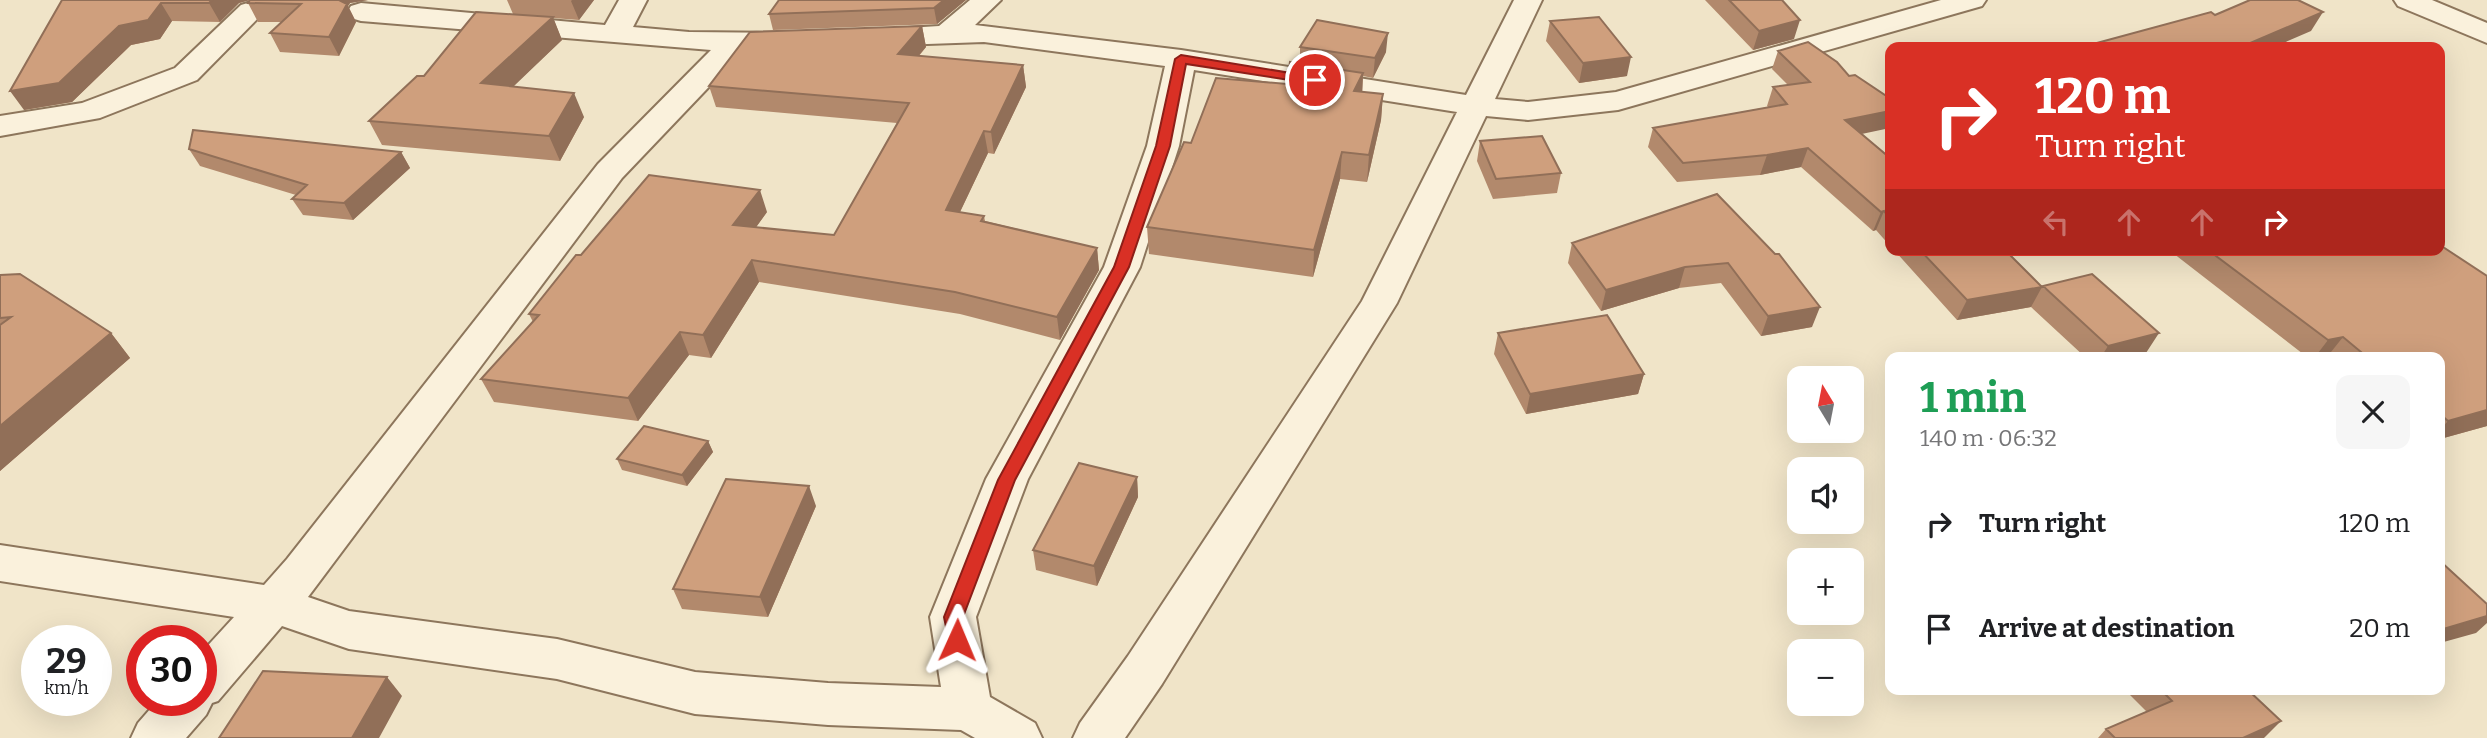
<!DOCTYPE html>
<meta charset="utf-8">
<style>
body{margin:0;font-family:Bitter,serif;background:#f6f6f6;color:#202124;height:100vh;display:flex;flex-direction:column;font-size:26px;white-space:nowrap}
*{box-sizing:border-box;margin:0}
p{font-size:23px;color:#757577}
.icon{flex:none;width:38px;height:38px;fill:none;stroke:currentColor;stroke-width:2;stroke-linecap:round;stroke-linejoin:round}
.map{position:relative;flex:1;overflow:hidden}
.sheet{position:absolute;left:1885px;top:352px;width:560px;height:343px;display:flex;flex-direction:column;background:#fff;border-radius:14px;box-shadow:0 7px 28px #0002}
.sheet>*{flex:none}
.hud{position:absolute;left:1885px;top:42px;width:560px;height:214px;border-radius:14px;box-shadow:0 7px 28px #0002;background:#d93025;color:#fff;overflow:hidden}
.needle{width:46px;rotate:350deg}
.controls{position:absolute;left:1787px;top:366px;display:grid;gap:14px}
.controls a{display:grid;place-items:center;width:77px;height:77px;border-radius:14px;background:#fff;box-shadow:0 7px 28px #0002;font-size:35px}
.speed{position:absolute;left:21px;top:625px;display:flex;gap:14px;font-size:35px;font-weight:700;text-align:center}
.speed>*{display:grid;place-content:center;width:91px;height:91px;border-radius:50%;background:#fff;box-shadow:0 7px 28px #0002;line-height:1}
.speed small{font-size:18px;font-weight:400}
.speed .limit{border:10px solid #d22;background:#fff;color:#111}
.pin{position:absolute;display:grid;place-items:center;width:60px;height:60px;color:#fff;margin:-30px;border:4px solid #fff;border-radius:50%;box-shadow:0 2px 7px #0007}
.me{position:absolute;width:77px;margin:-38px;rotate:1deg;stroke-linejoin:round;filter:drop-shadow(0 0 5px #0008)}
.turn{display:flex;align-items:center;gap:24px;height:147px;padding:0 35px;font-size:32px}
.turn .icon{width:91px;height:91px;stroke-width:2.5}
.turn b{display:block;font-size:49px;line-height:60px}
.lanes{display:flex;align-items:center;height:66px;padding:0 35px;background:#0003;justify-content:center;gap:35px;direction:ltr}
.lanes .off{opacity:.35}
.round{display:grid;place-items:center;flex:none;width:74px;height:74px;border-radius:14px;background:#f6f6f6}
.overview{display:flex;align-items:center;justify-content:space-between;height:119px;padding:0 35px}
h1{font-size:42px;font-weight:700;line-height:52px;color:#1e9e55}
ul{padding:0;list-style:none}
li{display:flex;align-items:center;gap:21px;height:105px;padding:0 35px}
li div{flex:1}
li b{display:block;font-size:26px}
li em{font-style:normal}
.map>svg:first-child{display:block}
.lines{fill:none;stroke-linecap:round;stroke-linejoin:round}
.street-casing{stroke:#8d765c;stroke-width:4}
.street{fill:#faf1dc;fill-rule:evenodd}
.wall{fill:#b2896c}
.shaded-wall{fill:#916f58}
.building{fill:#cf9f7d;stroke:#916f58;stroke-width:2}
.route{fill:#d93025;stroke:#8d1f18;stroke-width:2}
</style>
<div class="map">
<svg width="2487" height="738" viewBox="0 0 2487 738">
<rect width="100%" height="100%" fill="#f0e4c8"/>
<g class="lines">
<defs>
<path id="street" d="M619,0H647L633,27L689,32L794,33L804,36L809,42L804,48L744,50L622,178L308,597L349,611L557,639L695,672L828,683L941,687L930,617L986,479L1104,267L1147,146L1165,66L984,42L871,46L861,43L856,37L861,31L939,26L970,0H1001L975,25L1181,50L1466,95L1514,0H1542L1495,99L1528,102L1616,92L1941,0H1986L1982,6L1618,110L1528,120L1486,116L1397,303L1162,684L1125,738H1073L1080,723L1128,656L1362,301L1457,112L1194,70L1179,146L1140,267L1028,479L976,617L990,697L1035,723L1042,738H975L961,730L828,725L695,714L557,679L349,649L282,626L218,701L212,703L206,715L186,738H131L138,723L158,700H201V653L234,617L0,581V545L264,585L287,559L598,164L711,50L361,21L351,18L347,12L351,6L361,3L605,25Z
M2394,0H2432L2487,23V43L2398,6Z
M251,2L261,5L265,11L197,80L100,118L0,136V116L82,103L175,68L241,5Z"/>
</defs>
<use href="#street" class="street-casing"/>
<use href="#street" class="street"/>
</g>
<path class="wall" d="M62,0H250L239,3L220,22L172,21L160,39L131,45L72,102L24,110Z
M250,0H368L350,3L348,6L356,22L339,56L280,52L270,33L282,22H258L248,3Z
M507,0H594L579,20L553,18L562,40L513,86L584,117L560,161L382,145L369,121L424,76L513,14Z
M779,0H966L937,24L773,30L769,14Z
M1705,0H1782L1794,39L1753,50Z
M1550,21L1627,76L1579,83L1546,41Z
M922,26L926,47L919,56L1023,65L1026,87L994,154L988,153L960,212L984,216L985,221L1097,248L1099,270L1060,340L960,314L759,282L711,358L689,355L638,421L494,402L481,379L533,322L529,314L581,255L767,212L756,227L834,235L897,123L716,107L709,86Z
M1808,42L1862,134L1890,158V246L1876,230L1873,231L1801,167L1760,175L1677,182L1648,147L1653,128L1768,107L1767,106L1773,87L1788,85L1772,69L1778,51Z
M1300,47L1386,52L1373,78L1363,76L1362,92L1383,94L1381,120L1367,182L1340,179L1313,277L1149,254L1147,227L1191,143L1287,84L1300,64Z
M1480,141L1561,173L1557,193L1493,199L1477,161Z
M189,149L401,152L410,168L353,220L303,215L292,199L296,195L200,166Z
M1717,194L1812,327L1761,336L1721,283L1679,288L1601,311L1568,263L1572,243Z
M1894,250H2005L2042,287L2146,353L2131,357H2085L2031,307L1957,320Z
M2169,250H2440L2487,426L2440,439V357H2307Z
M0,275L111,333L130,358L0,471Z
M1498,333L1644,374L1638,394L1526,414L1494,354Z
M708,441L713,452L687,486L622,470L617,459Z
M1137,477L1138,497L1097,586L1036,570L1033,550Z
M816,506L768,617L682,609L673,589Z
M2125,690H2248L2264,738H2098L2106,729L2147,712Z"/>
<path class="shaded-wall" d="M212,0H250L239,3L220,22L209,3Z
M339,0H368L350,3L348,6L356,22L339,56L329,37Z
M572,0H594L579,20L571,1Z
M944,0H966L937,24L934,8Z
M161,3L172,21L160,39L131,45L72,102L24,110L10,91L119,26Z
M2323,12L2311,31L2274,47H2241Z
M553,17L562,40L492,107L481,83Z
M1800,20L1794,39L1753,50L1759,31Z
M922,26L926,47L902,75L898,54Z
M1388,33L1386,52L1373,78L1375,58Z
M1631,57L1627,76L1579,83L1583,63Z
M1023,65L1026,87L994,154L991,132Z
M1363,73L1362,99L1354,91Z
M574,93L584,117L560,161L549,136Z
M1383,94L1381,120L1367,182L1369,155Z
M1890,111V128L1838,139L1845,120Z
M984,131L988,153L950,233L946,210Z
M1808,148L1801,167L1760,175L1767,155Z
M401,152L410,168L353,220L344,203Z
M1342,152L1340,179L1313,277L1314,250Z
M760,190L767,212L741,248L733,225Z
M1884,211L1876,230L1873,231L1881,212Z
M1097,248L1099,270L1060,340L1057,317Z
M752,260L759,282L711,358L703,335Z
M1685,267L1679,288L1601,311L1606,290Z
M2042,287L2031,307L1957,320L1967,300Z
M1820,307L1812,327L1761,336L1768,316Z
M680,332L689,355L638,421L628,398Z
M111,333L130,358L0,471V426Z
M2159,333L2146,353L2131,357H2101L2108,346Z
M2343,337L2327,357H2315L2328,340Z
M1644,374L1638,394L1526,414L1530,394Z
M2487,410V426L2440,439V430L2448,421Z
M708,441L713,452L687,486L682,475Z
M1137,477L1138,497L1097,586L1094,566Z
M809,486L816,506L768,617L760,597Z
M2487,616V623L2476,633L2440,643V630Z
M387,677L402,696L379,738H352Z
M2281,721L2264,738H2243Z"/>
<path class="building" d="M62,0H212L209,3H161L148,20L119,26L59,83L10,91Z
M250,0H339L347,4L329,37L270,33L301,4L248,3Z
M779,0H944L934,8L769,14Z
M1729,0H1782L1800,20L1759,31Z
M2250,0H2298L2323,12L2241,47H2082L2211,12L2215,15Z
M476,12L553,17L481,83L574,93L549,136L369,121L417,76H424Z
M1599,17L1631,57L1583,63L1550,21Z
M1317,20L1388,33L1375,58L1300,47Z
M922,26L898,54L1023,65L991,132L984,131L946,210L984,216L981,221L1097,248L1057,317L955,292L752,260L703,335L680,332L628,398L481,379L539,315L529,314L576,255H581L649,175L760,190L733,225L834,235L909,103L709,86L750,32Z
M1808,42L1837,62L1849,76L1855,75L1885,95L1890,96V111L1845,120L1890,158V218L1884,211L1881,212L1808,148L1767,155L1683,163L1653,128L1787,104L1773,87L1810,82L1778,51Z
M1290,62L1363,73L1354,91L1383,94L1369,155L1342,152L1314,250L1147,227L1184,142L1191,143L1216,78L1287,84Z
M193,130L401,152L344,203L292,199L307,185L189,149Z
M1542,136L1561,173L1496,179L1480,141Z
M1717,194L1775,254H1779L1820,307L1768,316L1728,263L1685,267L1606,290L1572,243Z
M2440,245L2487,276V410L2448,421L2440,414V357H2367L2343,337L2328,340L2208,250H2440Z
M1920,250H2005L2042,287L1967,300Z
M20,274L111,333L0,426V325L11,317L0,318V275Z
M2092,274L2159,333L2108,346L2043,286Z
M1607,315L1644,374L1530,394L1498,333Z
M644,426L708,441L682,475L617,459Z
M1079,463L1137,477L1094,566L1033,550Z
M726,479L809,486L760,597L673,589Z
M2440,561L2487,604V616L2440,630Z
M263,671L387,677L352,738H219Z
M2161,690H2248L2281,721L2243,738H2115L2106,729L2172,701Z"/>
<path class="route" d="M1181,55L1315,77L1321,80L1315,84L1186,64L1170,146L1129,267L1015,480L963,617L967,640L964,646H950L944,617L998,480L1114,267L1156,146L1175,59Z"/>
</svg>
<div class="controls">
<a><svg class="needle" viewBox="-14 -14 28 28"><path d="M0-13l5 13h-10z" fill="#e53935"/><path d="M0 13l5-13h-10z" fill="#757577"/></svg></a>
<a><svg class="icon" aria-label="sound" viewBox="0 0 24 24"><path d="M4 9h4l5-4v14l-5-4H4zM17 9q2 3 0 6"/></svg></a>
<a>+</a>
<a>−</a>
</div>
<div class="speed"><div>29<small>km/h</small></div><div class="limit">30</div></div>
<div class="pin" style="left:1315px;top:80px;background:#d93025"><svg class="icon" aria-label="arrive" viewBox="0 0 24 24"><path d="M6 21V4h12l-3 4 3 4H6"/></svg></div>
<svg class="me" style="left:957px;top:640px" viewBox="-20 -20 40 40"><path d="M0-17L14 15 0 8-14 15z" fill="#d93025" stroke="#fff" stroke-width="4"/></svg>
<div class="hud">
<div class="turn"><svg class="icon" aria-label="right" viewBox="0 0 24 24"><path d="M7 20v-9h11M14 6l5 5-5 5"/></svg><div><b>120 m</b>Turn right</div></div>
<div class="lanes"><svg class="icon off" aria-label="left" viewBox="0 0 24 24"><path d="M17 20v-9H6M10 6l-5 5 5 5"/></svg><svg class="icon off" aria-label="ahead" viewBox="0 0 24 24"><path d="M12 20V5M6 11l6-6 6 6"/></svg><svg class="icon off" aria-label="ahead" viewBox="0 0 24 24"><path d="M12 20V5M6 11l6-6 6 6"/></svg><svg class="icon" aria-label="right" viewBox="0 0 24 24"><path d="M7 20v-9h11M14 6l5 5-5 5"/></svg></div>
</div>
<section class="sheet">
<div class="overview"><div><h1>1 min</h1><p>140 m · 06:32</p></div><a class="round"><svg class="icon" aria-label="close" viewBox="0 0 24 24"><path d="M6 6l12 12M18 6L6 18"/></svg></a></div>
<ul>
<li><svg class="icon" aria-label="right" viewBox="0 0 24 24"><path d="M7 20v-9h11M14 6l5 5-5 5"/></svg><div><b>Turn right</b></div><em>120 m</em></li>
<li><svg class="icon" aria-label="arrive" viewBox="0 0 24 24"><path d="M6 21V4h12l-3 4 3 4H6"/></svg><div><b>Arrive at destination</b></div><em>20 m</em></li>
</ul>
</section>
</div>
